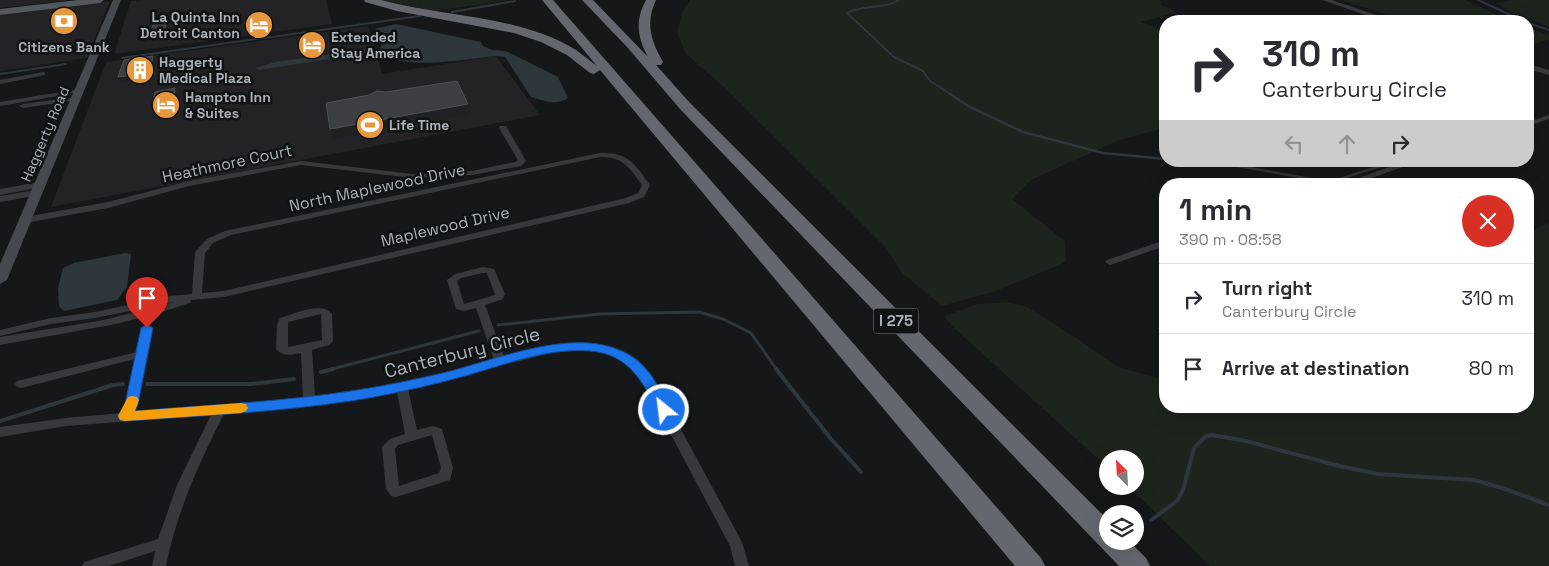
<!DOCTYPE html>
<meta charset="utf-8">
<style>
body{margin:0;font-family:"Space Grotesk",sans-serif;background:#f7f7f7;color:#2b2b33;height:100vh;display:flex;flex-direction:column;font-size:19px;white-space:nowrap}
*{box-sizing:border-box;margin:0}
p{font-size:16px;color:#7c7c81}
.icon{flex:none;width:28px;height:28px;fill:none;stroke:currentColor;stroke-width:2;stroke-linecap:round;stroke-linejoin:round}
.map{position:relative;flex:1;overflow:hidden}
.side{position:absolute;left:1159px;top:178px;width:375px;height:235px;display:flex;flex-direction:column;background:#fff;border-radius:20px;box-shadow:0 5px 20px #0002}
.side>*{flex:none}
.banner{position:absolute;left:1159px;top:15px;width:375px;height:152px;border-radius:20px;box-shadow:0 5px 20px #0002;background:#fff;color:#2b2b33;overflow:hidden}
.needle{width:32px;rotate:336deg}
.controls{position:absolute;left:1099px;top:450px;display:grid;gap:10px}
.controls a{display:grid;place-items:center;width:45px;height:45px;border-radius:50%;background:#fff;box-shadow:0 5px 20px #0002;font-size:25px}
.pin{position:absolute;display:grid;place-items:center;width:42px;height:42px;color:#fff;margin:-51px -21px;border-radius:50% 50% 50% 0;rotate:-45deg;box-shadow:0 0 5px #0007}
.pin .icon{rotate:45deg}
.me{position:absolute;width:55px;margin:-28px;rotate:331deg;stroke-linejoin:round;filter:drop-shadow(0 0 4px #0008)}
.turn{display:flex;align-items:center;gap:18px;height:105px;padding:0 20px;font-size:22px}
.turn .icon{width:65px;height:65px;stroke-width:2.5}
.turn b{display:block;font-size:35px;line-height:42px}
.lanes{display:flex;align-items:center;height:48px;padding:0 20px;background:#0003;justify-content:center;gap:25px;direction:ltr}
.lanes .off{opacity:.35}
.round{display:grid;place-items:center;flex:none;width:52px;height:52px;border-radius:26px;background:#f7f7f7}
.head{display:flex;align-items:center;justify-content:space-between;height:85px;padding:0 20px}
h1{font-size:30px;font-weight:700;line-height:38px}
ul{padding:0;list-style:none}
li{display:flex;align-items:center;gap:15px;height:70px;padding:0 20px;border-top:1px solid #e1e1e2}
li div{flex:1}
li b{display:block;font-size:19px}
li em{font-style:normal}
.map>svg:first-child{display:block}
.built{fill:#232325}
.green{fill:#1d231d}
.water{fill:#2d373c}
.lines{fill:none;stroke-linecap:round;stroke-linejoin:round}
.stream-far3{stroke:#2d373c;stroke-width:2}
.stream-far2{stroke:#2d373c;stroke-width:2.5}
.stream-far1{stroke:#2d373c;stroke-width:3}
.stream{stroke:#2d373c;stroke-width:4}
.minor{fill:#38393d;fill-rule:evenodd}
.tertiary{fill:#38393d;fill-rule:evenodd}
.secondary{fill:#46494d;fill-rule:evenodd}
.primary{fill:#54575c;fill-rule:evenodd}
.motorway{fill:#64686e;fill-rule:evenodd}
.shaded-wall{fill:#202122}
.building{fill:#3d3e41;stroke:#4e5054}
.route{fill:#1a73e8;stroke:#114b97}
.slow{fill:#f59e0b}
.labels{text-anchor:middle;stroke-width:5;stroke-linejoin:round;paint-order:stroke}
.far-poi-label{font-size:14px;font-weight:bold;fill:#a9b0b7;stroke:#111213;text-anchor:start}
.far-street-label{font-size:14px;fill:#a9b0b7;stroke:#111213}
.shield{fill:#111213;stroke:#7b8186;stroke-width:1}
.shield-label{font-size:15px;font-weight:bold;fill:#a9b0b7}
.street-label{font-size:16px;fill:#a9b0b7;stroke:#111213}
.near-street-label{font-size:19px;fill:#a9b0b7;stroke:#111213}
</style>
<div class="map">
<svg width="1549" height="566" viewBox="0 0 1549 566">
<rect width="100%" height="100%" fill="#161718"/>
<path class="built" d="M0,0H68L0,8Z
M142,0H326L332,24L114,54L131,1Z
M110,1L87,58L0,71V15Z
M368,26L382,74L496,56L540,115L51,207L106,62Z"/>
<path class="green" d="M380,0H510L435,11Z
M690,0H1160L1161,5L1178,12L1141,22L1165,31V128L1119,140L1031,180L1012,199L1065,241L1066,262L996,291L942,306L903,274L886,248L724,87L686,54L677,33L683,10Z
M1341,0H1465L1511,21H1407Z
M1512,0H1549V27L1508,10L1496,3Z
M1528,28L1549,35V40L1528,45Z
M1549,223V566H1210L1128,486H1135V459H1108L1107,467L953,327L944,316L978,304L1006,302L1027,307L1078,339L1118,367L1165,380V406H1528V233Z"/>
<path class="water" d="M396,24L481,42L483,46L492,50L506,51L558,77L568,98C557,106 543,101 531,97L505,57L496,56C474,58 388,74 380,48L386,36L380,31L374,29Z
M367,49L369,50L362,54L259,70L255,68L276,62Z
M125,253L131,254L127,287L117,300L64,311L59,306L58,288L63,268L74,263Z"/>
<g class="lines">
<path class="stream-far3" d="M899,0C883,10 863,4 847,13L894,57L923,71L930,81L952,95
M1478,0L1524,21
M452,12L515,1
M1528,23L1549,30
M122,58L420,16
M0,74L66,64"/>
<path class="stream-far2" d="M950,94L970,107L1023,132L1103,153L1165,159
M1189,161L1238,166L1311,179L1337,180L1396,161"/>
<path class="stream-far1" d="M498,325L599,314L699,312L723,319L751,333L777,370
M328,370L479,331"/>
<path class="stream" d="M776,369L831,439L861,472
M321,372L333,369
M147,384H251L294,379
M0,421L113,385L123,384
M1151,520L1177,501L1183,490L1194,448L1206,436L1212,435L1246,441L1339,466L1378,474L1474,480L1502,488L1549,505"/>
<path class="minor" d="M43,72L45,73V75L0,84V80Z
M79,89L82,91L81,92L0,106V102Z
M76,97L78,98V100L23,108L19,106L23,104Z
M1549,115V119L1528,126V122Z
M500,126H506L526,161L521,166L472,175L413,178L301,165L189,186L108,208L25,223L21,220L25,217L108,202L189,181L301,161L413,174L472,171L515,162L518,160L499,128Z
M600,153C628,152 635,164 650,185L644,197L629,203L224,297L191,300L190,303L155,314L116,324L0,345V337L104,320L174,302L95,318L51,324L0,336V330L51,318L95,312L170,296L192,294L195,252L207,239L225,231ZM600,157C623,157 629,167 642,185L638,193L626,198L224,291L202,293L205,253L213,243L231,235Z
M1406,161H1419L1355,184H1342Z
M39,182L42,183V187L0,195V189Z
M36,190L39,191L40,193L39,195L0,202V196Z
M1165,240V246L1113,264L1110,265L1105,262L1107,260Z
M483,267L494,269L505,294L503,299L485,305L504,357C551,345 619,326 652,376L742,542L749,566H735L730,546L641,378C616,347 583,348 547,354L408,389L417,430L433,426L442,429L453,468L450,480L396,497L391,496L386,489L382,447L390,439L405,434L397,392L309,406L224,414C199,463 177,511 166,566H152L155,551L109,566H82L84,562L158,539L177,485L211,415L66,426L0,437V427L66,418L121,413L126,404L135,359L21,388L17,387L15,384L17,381L21,380L137,352L142,328L147,325L152,328L138,404L133,412L303,398L301,353C291,355 283,357 276,349L277,325L280,318C295,314 321,301 332,314L333,341L329,345L312,350L315,396L402,383L494,360L476,308L464,311L456,309L447,280L455,274ZM483,273H487L495,295L464,304L457,281L461,278ZM321,314L322,340L288,347V322ZM432,435L441,468L439,473L399,486L395,449L398,445Z"/>
<path class="tertiary" d="M1322,0H1332L1394,21H1383Z
M1528,64L1549,70V75L1528,69Z"/>
<path class="secondary" d="M113,0H121L7,280L0,284V264Z"/>
<path class="primary" d="M78,0H104L100,3L0,15V9Z"/>
<path class="motorway" d="M364,0H381C443,17 520,15 576,50C583,55 590,61 597,66L542,0H553L1041,558L1045,566H1015L600,70L594,74L590,73L567,55L541,42L514,33L397,11L365,2Z
M582,0H593L648,57C637,37 635,20 646,0H656C645,23 651,41 663,62L661,65H656L690,103L1108,520V541H1129L1146,558L1150,566H1119L680,109L628,48Z"/>
</g>
<path class="shaded-wall" d="M167,22L168,27L166,37L152,38L150,34Z
M153,56L155,60L151,77L121,82L118,77Z
M175,88L180,98L178,107L158,111L153,101Z
M468,104L470,114L333,139L330,129Z"/>
<path class="building" d="M167,22L164,32L150,34L153,25Z
M153,56L149,73L118,77L124,60Z
M457,81L468,104L330,129L326,103L369,95L377,91L386,92Z
M175,88L174,97L153,101L155,92Z"/>
<path class="route" d="M147,324L153,328L138,404L135,411C207,405 279,402 351,391C384,386 418,379 451,371C494,359 559,335 603,345C643,354 653,376 671,410L669,413H660C644,386 632,358 598,352C554,345 507,364 465,376C428,386 389,395 351,401C276,412 201,416 125,421L120,420L118,416L125,404L141,328Z"/>
<path class="slow" d="M132,396L137,397L139,400L135,411L241,403L246,404L248,408L246,411L241,413L125,421L120,420L118,416L128,397Z"/>
<defs>
<symbol id="bank-disc" viewBox="-11 -11 22 22"><circle r="9.5" fill="#e7983f" stroke="#111213"/><path d="M-6-4H6V4H-6ZM0-2.3a2.3 2.3 0 1 0 0 4.6a2.3 2.3 0 1 0 0-4.6Z" fill="#fff"/></symbol>
<symbol id="hotel-disc" viewBox="-11 -11 22 22"><circle r="9.5" fill="#e7983f" stroke="#111213"/><path d="M-6-4.5h1.5V1H6V5H4.5V3h-9V5H-6ZM-4 0a1.8 1.8 0 1 1 3.6 0ZM.5 0V-2.5h3Q6-2.5 6 0Z" fill="#fff"/></symbol>
<symbol id="building-disc" viewBox="-11 -11 22 22"><circle r="9.5" fill="#e7983f" stroke="#111213"/><path d="M-4-6H4V6H1V3H-1V6H-4ZM-2.5-4.3h1.7v1.8h-1.7ZM.8-4.3h1.7v1.8H.8ZM-2.5-1h1.7V.8h-1.7ZM.8-1h1.7V.8H.8Z" fill="#fff"/></symbol>
<symbol id="stadium-disc" viewBox="-11 -11 22 22"><circle r="9.5" fill="#e7983f" stroke="#111213"/><path d="M0-5a6.5 5 0 1 0 0 10a6.5 5 0 1 0 0-10ZM-3.5-1.8h7v3.6h-7Z" fill="#fff"/></symbol>
</defs>
<g fill-rule="evenodd">
<use href="#bank-disc" x="48" y="5" width="32" height="32"/>
<use href="#hotel-disc" x="243" y="9" width="32" height="32"/>
<use href="#hotel-disc" x="296" y="29" width="32" height="32"/>
<use href="#building-disc" x="124" y="54" width="32" height="32"/>
<use href="#hotel-disc" x="150" y="89" width="32" height="32"/>
<use href="#stadium-disc" x="354" y="109" width="32" height="32"/>
</g>
<g class="labels">
<g class="far-poi-label">
<text x="240" y="22" text-anchor="end">La Quinta Inn<tspan x="240" dy="16">Detroit Canton</tspan></text>
<text x="331" y="42">Extended<tspan x="331" dy="16">Stay America</tspan></text>
<text x="64" y="52" text-anchor="middle">Citizens Bank</text>
<text x="159" y="67">Haggerty<tspan x="159" dy="16">Medical Plaza</tspan></text>
<text x="185" y="102">Hampton Inn<tspan x="185" dy="16">&amp; Suites</tspan></text>
<text x="389" y="130">Life Time</text>
</g>
<g class="far-street-label">
<text transform="translate(45 134) rotate(-67)" y="5">Haggerty Road</text>
</g>
<rect class="shield" x="873.5" y="308.5" width="45" height="25" rx="4"/>
<g class="shield-label">
<text x="896" y="326">I 275</text>
</g>
<g class="street-label">
<text transform="translate(227 163) rotate(-12)" y="6">Heathmore Court</text>
<text transform="translate(377 187) rotate(-12)" y="6">North Maplewood Drive</text>
<text transform="translate(445 226) rotate(-13)" y="6">Maplewood Drive</text>
</g>
<g class="near-street-label">
<text transform="translate(462 352) rotate(-14)" y="7">Canterbury Circle</text>
</g>
</g>
</svg>
<div class="controls">
<a><svg class="needle" viewBox="-14 -14 28 28"><path d="M0-13l5 13h-10z" fill="#e53935"/><path d="M0 13l5-13h-10z" fill="#7c7c81"/></svg></a>
<a><svg class="icon" aria-label="layers" viewBox="0 0 24 24"><path d="M12 4l9 5-9 5-9-5zM3 14l9 5 9-5"/></svg></a>
</div>
<div class="pin" style="left:147px;top:328px;background:#d93025"><svg class="icon" aria-label="arrive" viewBox="0 0 24 24"><path d="M6 21V4h12l-3 4 3 4H6"/></svg></div>
<svg class="me" style="left:664px;top:410px" viewBox="-20 -20 40 40"><circle r="17" fill="#1a73e8" stroke="#fff" stroke-width="3"/><path d="M0-11L8 9 0 5-8 9z" fill="#fff"/></svg>
<div class="banner">
<div class="turn"><svg class="icon" aria-label="right" viewBox="0 0 24 24"><path d="M7 20v-9h11M14 6l5 5-5 5"/></svg><div><b>310 m</b>Canterbury Circle</div></div>
<div class="lanes"><svg class="icon off" aria-label="left" viewBox="0 0 24 24"><path d="M17 20v-9H6M10 6l-5 5 5 5"/></svg><svg class="icon off" aria-label="ahead" viewBox="0 0 24 24"><path d="M12 20V5M6 11l6-6 6 6"/></svg><svg class="icon" aria-label="right" viewBox="0 0 24 24"><path d="M7 20v-9h11M14 6l5 5-5 5"/></svg></div>
</div>
<section class="side">
<div class="head"><div><h1>1 min</h1><p>390 m · 08:58</p></div><a class="round" style="background:#d93025;color:#fff"><svg class="icon" aria-label="close" viewBox="0 0 24 24"><path d="M6 6l12 12M18 6L6 18"/></svg></a></div>
<ul>
<li><svg class="icon" aria-label="right" viewBox="0 0 24 24"><path d="M7 20v-9h11M14 6l5 5-5 5"/></svg><div><b>Turn right</b><p>Canterbury Circle</p></div><em>310 m</em></li>
<li><svg class="icon" aria-label="arrive" viewBox="0 0 24 24"><path d="M6 21V4h12l-3 4 3 4H6"/></svg><div><b>Arrive at destination</b></div><em>80 m</em></li>
</ul>
</section>
</div>
